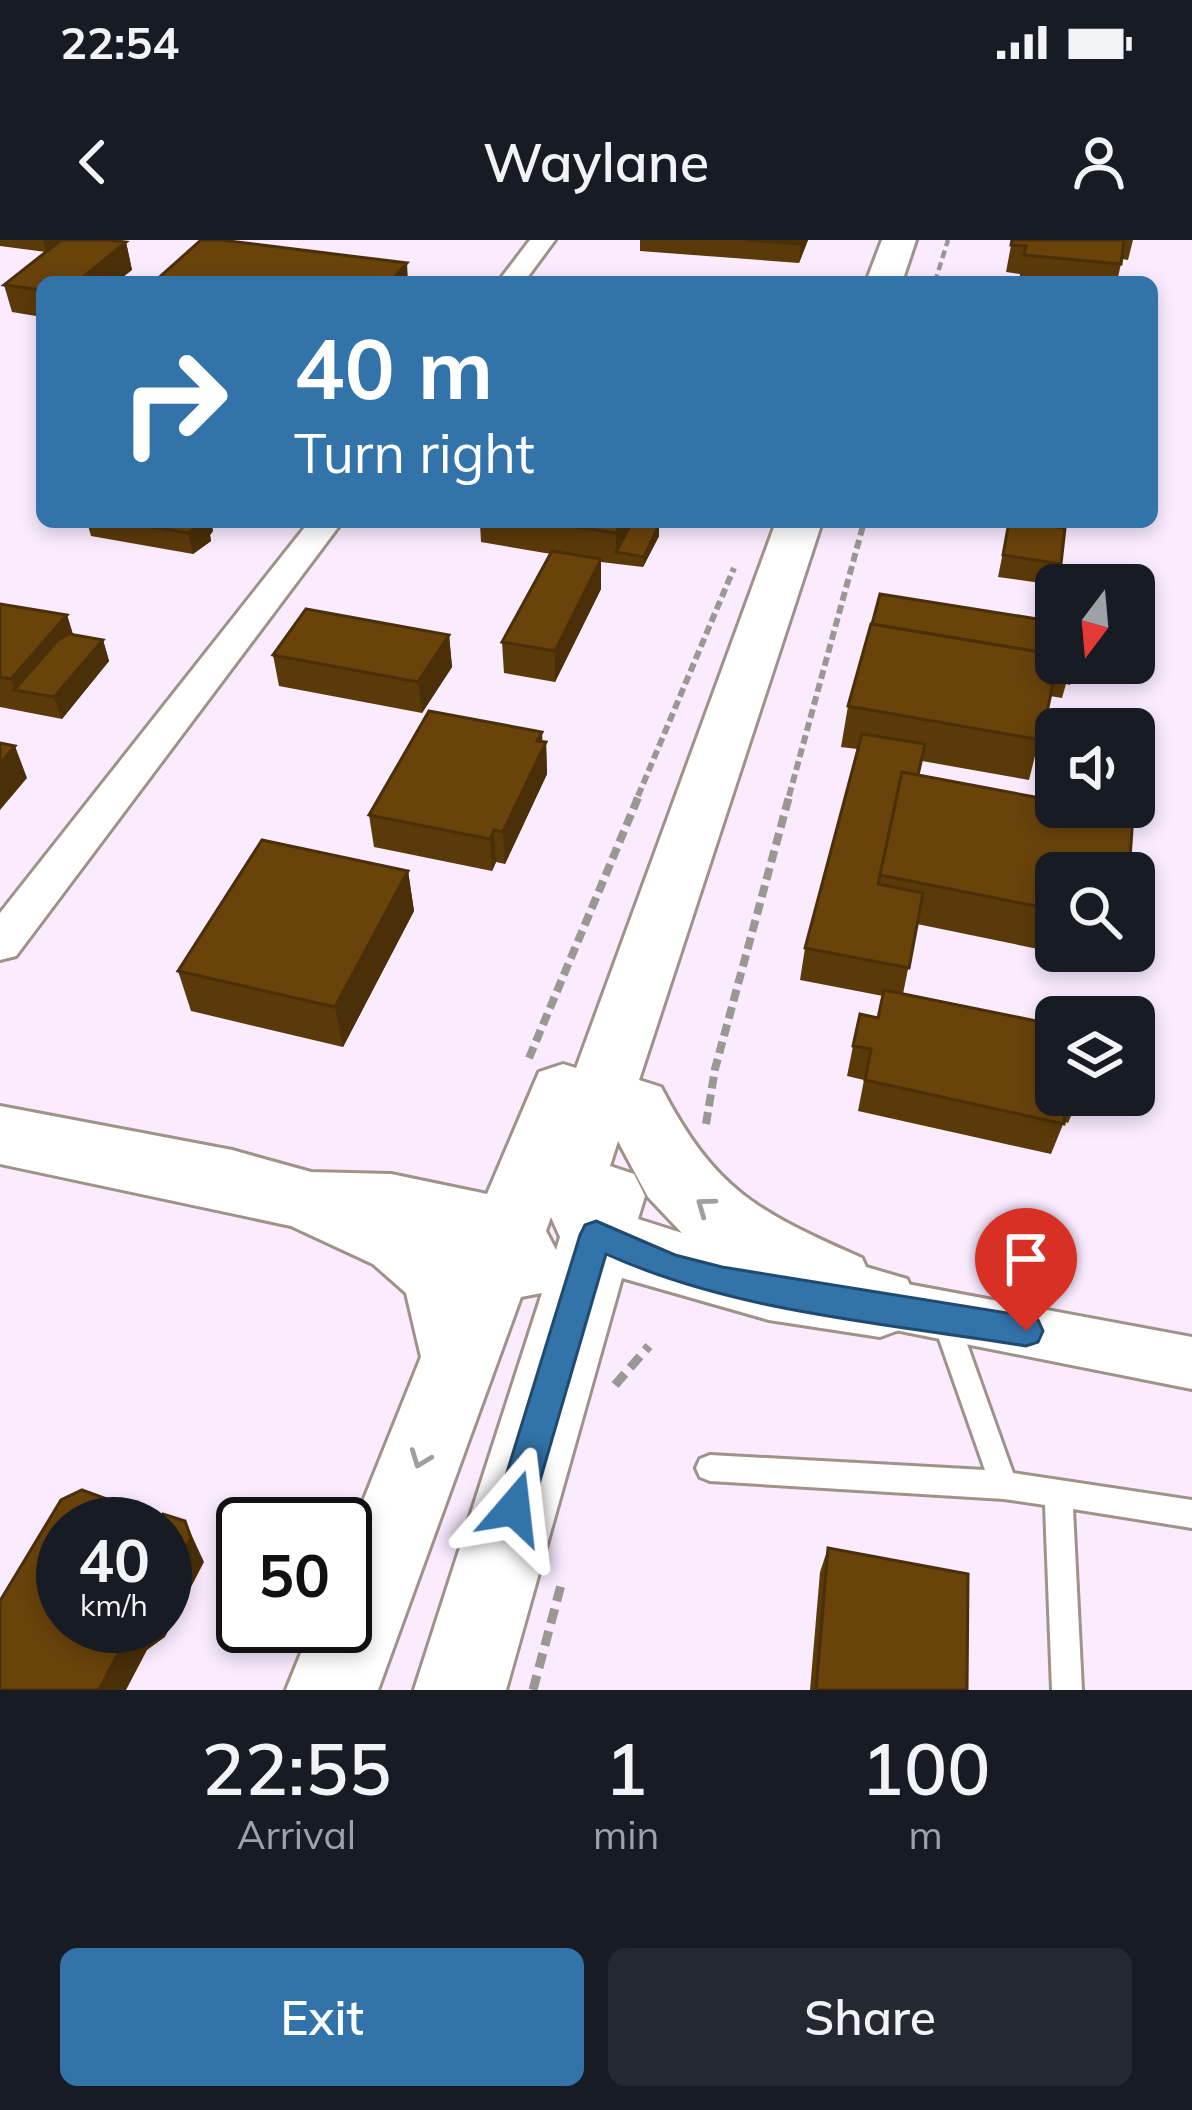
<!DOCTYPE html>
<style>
body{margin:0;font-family:Mulish,sans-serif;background:#242831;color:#f1f3f6;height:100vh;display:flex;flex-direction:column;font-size:45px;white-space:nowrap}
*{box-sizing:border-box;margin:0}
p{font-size:39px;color:#9ea1a6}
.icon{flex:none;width:66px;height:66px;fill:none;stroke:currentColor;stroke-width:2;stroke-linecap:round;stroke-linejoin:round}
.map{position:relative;height:1450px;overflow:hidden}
.panel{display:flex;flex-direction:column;background:#171b24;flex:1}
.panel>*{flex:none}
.hud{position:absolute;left:36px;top:36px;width:1122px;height:252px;border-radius:18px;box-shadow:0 6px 18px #0003;background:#3273a9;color:#fff;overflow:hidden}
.needle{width:78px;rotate:196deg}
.controls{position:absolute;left:1035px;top:324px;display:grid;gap:24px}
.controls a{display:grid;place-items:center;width:120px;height:120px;border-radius:18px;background:#171b24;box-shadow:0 6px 18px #0003;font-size:60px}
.speed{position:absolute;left:36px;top:1257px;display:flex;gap:24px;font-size:60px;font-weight:700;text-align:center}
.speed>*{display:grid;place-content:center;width:156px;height:156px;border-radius:50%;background:#171b24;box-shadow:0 6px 18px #0003;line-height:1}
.speed small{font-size:30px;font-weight:400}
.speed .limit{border:6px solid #111;border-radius:18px;background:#fff;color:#111}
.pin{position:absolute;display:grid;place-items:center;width:102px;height:102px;color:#fff;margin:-123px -51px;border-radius:50% 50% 50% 0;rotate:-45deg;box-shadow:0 0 12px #0007}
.pin .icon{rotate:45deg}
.me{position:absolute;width:132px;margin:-66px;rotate:17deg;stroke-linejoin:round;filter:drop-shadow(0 0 9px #0008)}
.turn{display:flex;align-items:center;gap:42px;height:252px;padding:0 60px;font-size:54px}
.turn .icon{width:156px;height:156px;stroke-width:2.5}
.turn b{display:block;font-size:84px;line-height:102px}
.eta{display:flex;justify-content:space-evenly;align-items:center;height:204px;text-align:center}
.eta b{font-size:72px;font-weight:600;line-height:84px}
.cta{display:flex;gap:24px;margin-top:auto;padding:24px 60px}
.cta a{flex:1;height:138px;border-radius:18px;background:#3273a9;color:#fff;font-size:48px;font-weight:600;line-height:138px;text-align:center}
.cta a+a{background:#242831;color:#f1f3f6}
.status{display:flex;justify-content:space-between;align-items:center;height:84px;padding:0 60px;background:#171b24;direction:ltr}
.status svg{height:33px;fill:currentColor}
header{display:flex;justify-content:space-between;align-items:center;height:156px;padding:0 60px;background:#171b24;font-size:54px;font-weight:600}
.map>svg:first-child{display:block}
.commercial{fill:#faebff;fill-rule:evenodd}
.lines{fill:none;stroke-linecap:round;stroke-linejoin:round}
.lane-casing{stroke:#9f9387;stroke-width:6}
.street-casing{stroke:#9f9387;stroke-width:6}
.secondary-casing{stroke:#9f9387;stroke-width:6}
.path-far3{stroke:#9b9894;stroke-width:4.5;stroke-dasharray:8 4.5;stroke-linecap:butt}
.path-far2{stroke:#9b9894;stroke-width:6;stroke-dasharray:9 4.5;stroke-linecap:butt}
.path-far1{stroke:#9b9894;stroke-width:8;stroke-dasharray:12 6;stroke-linecap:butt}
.path{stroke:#9b9894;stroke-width:9;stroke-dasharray:15 8;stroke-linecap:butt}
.lane{fill:#fff;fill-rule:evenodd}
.street{fill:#fff;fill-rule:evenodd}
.secondary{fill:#fff;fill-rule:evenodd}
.wall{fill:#5b3a09}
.shaded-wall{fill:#4a2f08}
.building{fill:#6a430b;stroke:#4a2f08;stroke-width:3}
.oneway{stroke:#a19f9d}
.route{fill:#3273a9;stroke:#204b6e;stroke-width:3}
</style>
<div class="status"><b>22:54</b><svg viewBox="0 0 49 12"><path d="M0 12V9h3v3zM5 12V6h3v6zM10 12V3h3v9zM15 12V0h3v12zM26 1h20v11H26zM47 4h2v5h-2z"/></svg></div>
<header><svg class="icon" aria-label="back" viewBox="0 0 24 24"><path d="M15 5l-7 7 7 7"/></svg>Waylane<svg class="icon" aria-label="person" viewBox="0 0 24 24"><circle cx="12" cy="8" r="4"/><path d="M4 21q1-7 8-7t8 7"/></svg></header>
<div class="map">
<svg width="1192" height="1450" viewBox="0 0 1192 1450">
<rect width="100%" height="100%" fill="#fdfbf8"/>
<path class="commercial" d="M0,0H1192V1450H0ZM42,42H1152V282H42ZM1056,345H1134V423H1056ZM1056,489H1134V567H1056ZM1056,633H1134V711H1056ZM1056,777H1134V855H1056ZM63,1284H165V1386H63ZM243,1284H345V1386H243Z"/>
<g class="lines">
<defs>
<path id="lane" d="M944,1064L953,1068L957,1076L1013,1233L1192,1260V1288L1073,1269L1082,1450H1052L1045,1265L1004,1259L710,1241L700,1237L696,1228L700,1219L710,1215L985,1230L931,1076L935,1068Z"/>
<path id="street" d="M530,0H555L524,42H498Z
M309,282H342L16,716L0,720V673Z
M880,1039L1192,1097V1149L880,1087L861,1080L853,1063L861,1046Z"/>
<path id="secondary" d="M882,0H916L902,42H866Z
M776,282H822L639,840L661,847C715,951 758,972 862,1018L866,1027L907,1039L918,1063L907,1087L880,1097L769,1080L622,1038L506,1450H414L542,1053L521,1057L378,1450H286L312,1386H345V1306L421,1117L406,1053L373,1024L291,986L0,924V866L232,910L311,932L391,934L487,954L539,832L563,824L576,828ZM618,901L648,957L682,993L638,979L645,956L634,934L610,926ZM551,977L560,997L556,1010L546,991Z"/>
</defs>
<use href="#lane" class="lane-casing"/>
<use href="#street" class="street-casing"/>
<use href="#secondary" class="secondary-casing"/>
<path class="path-far3" d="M935,42L948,0"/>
<path class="path-far2" d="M638,556L734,328
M789,556L864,282"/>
<path class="path-far1" d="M529,818L640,553
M706,884L715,829L790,553"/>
<path class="path" d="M615,1145L649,1106
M533,1450L561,1345"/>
<use href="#lane" class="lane"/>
<use href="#street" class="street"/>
<use href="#secondary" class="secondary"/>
</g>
<path class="wall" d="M0,0H108L126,2L132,30L42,42V77L12,72L4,45L46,12L0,6Z
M640,0H808L799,23L640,11Z
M1012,0H1133L1128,20L1122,19L1117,42H1019L1020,34L1006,32Z
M87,282H211L213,291L210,295L211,301L193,314L91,296Z
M475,282H640L659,285V296L643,327L601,322V349L555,442L504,433L502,402L551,314L481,302L480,284Z
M1009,282L1061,324L1055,345L998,337Z
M880,354L1056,423H1077L1070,445L1066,444L1062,458L1050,456L1029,540L922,521L919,535L1056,633V711H1116L1111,724L917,684L903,754L1056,855H1080L1068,883L1064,882L1051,914L858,871L864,840L847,836L853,806L878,778L883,756L800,740L805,708L857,509L841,507L848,466Z
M0,364L67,375L73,395L103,400L109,421L62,479L0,467Z
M449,395L452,427L422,473L279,446L273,415Z
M542,492V502H546L547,534L505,624L496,622L492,631L374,607L369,575Z
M408,631L414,671L343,807L191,771L178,731Z
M828,1308L967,1450H810L820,1332Z"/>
<path class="shaded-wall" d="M43,0H62L47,12Z
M803,0H808L799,23L801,4Z
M126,2L132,30L117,42H77Z
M407,23L408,42H390Z
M202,282H211L213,291L210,295L211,301L193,314L188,293Z
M622,282H632L616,312V324V293Z
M659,285V296L643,327L644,317Z
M601,319V349L555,442V411Z
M67,375L77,407L15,450L11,439Z
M449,395L452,427L422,473L418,442Z
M103,400L109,421L62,479L54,457Z
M542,492L543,510L546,502L547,534L505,624L503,592Z
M15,506L27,538L0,570V524Z
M494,590L496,622L492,631L490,599Z
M408,631L414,671L343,807L335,767Z
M185,1281L204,1322L165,1397L147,1410L126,1450H99L131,1388L135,1386H165V1347Z"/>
<path class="building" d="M61,0H108L126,2L77,42H42V50L4,45Z
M201,0H221L407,23L390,42H154Z
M746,0H803L801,4Z
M1012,0H1124L1121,24L1024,15L1026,6L1011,5Z
M124,282H204L188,293Z
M545,282H622L616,293Z
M632,282L659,285L644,317L616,312Z
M1009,282H1023L1065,288L1061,324L1003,315Z
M552,311L601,319L555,411L502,402Z
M880,354L1056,382V423H1072V426L1050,423L1052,414L872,384Z
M0,364L67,375L11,439L0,437Z
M306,369L449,395L418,442L273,415Z
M871,384L1052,414L1048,443L1053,444L1041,500L848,466Z
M69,394L103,400L54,457L14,450L58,400Z
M429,471L542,492L537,501L546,502L503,592L494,590L490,599L369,575Z
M862,494L925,504L918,535L902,532L878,644L923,653L909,728L805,708Z
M0,503L15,506L0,524Z
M902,532L1056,561V567H1091L1133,575L1129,633H1056V670L880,635Z
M262,600L408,631L335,767L178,731Z
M884,750L1056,785V855H1066L1064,884L865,840L871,809L853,806L860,774L878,778Z
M82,1250L161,1279L163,1274L185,1281L191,1298L165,1347V1284H63V1386H135L131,1388L99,1450H0V1361L61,1260Z
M828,1308L968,1334L967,1450H816Z"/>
<defs><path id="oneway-chevron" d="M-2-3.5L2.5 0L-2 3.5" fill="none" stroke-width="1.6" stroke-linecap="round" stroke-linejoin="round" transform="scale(3)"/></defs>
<g class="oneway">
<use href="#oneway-chevron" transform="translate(705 966) rotate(-144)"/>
<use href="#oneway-chevron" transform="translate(420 1219) rotate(111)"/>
</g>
<path class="route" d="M596,981L675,1015L722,1027L1026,1076L1038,1080L1043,1091L1038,1102L1026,1106C886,1083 737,1073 606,1014L532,1268L527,1281L514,1286L501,1281L496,1268L580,995L585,985Z"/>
</svg>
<div class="controls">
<a><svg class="needle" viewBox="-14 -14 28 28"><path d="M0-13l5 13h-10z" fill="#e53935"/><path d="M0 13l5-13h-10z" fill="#9ea1a6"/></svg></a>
<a><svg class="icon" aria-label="sound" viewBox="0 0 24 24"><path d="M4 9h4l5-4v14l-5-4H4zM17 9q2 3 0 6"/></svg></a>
<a><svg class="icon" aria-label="search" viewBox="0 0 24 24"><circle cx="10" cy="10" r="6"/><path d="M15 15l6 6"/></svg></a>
<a><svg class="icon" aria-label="layers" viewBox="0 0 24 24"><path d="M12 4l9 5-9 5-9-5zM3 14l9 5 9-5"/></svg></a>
</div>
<div class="speed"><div>40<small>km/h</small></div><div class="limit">50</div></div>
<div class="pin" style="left:1026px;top:1091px;background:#d93025"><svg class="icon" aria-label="arrive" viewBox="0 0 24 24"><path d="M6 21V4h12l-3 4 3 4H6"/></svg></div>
<svg class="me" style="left:514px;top:1268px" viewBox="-20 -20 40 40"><path d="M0-17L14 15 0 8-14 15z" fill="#3273a9" stroke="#fff" stroke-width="4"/></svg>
<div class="hud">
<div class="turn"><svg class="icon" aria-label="right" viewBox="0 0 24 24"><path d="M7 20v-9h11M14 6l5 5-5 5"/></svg><div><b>40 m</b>Turn right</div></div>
</div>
</div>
<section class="panel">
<div class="eta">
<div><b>22:55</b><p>Arrival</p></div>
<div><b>1</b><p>min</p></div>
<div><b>100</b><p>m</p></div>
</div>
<div class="cta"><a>Exit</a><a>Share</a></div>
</section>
